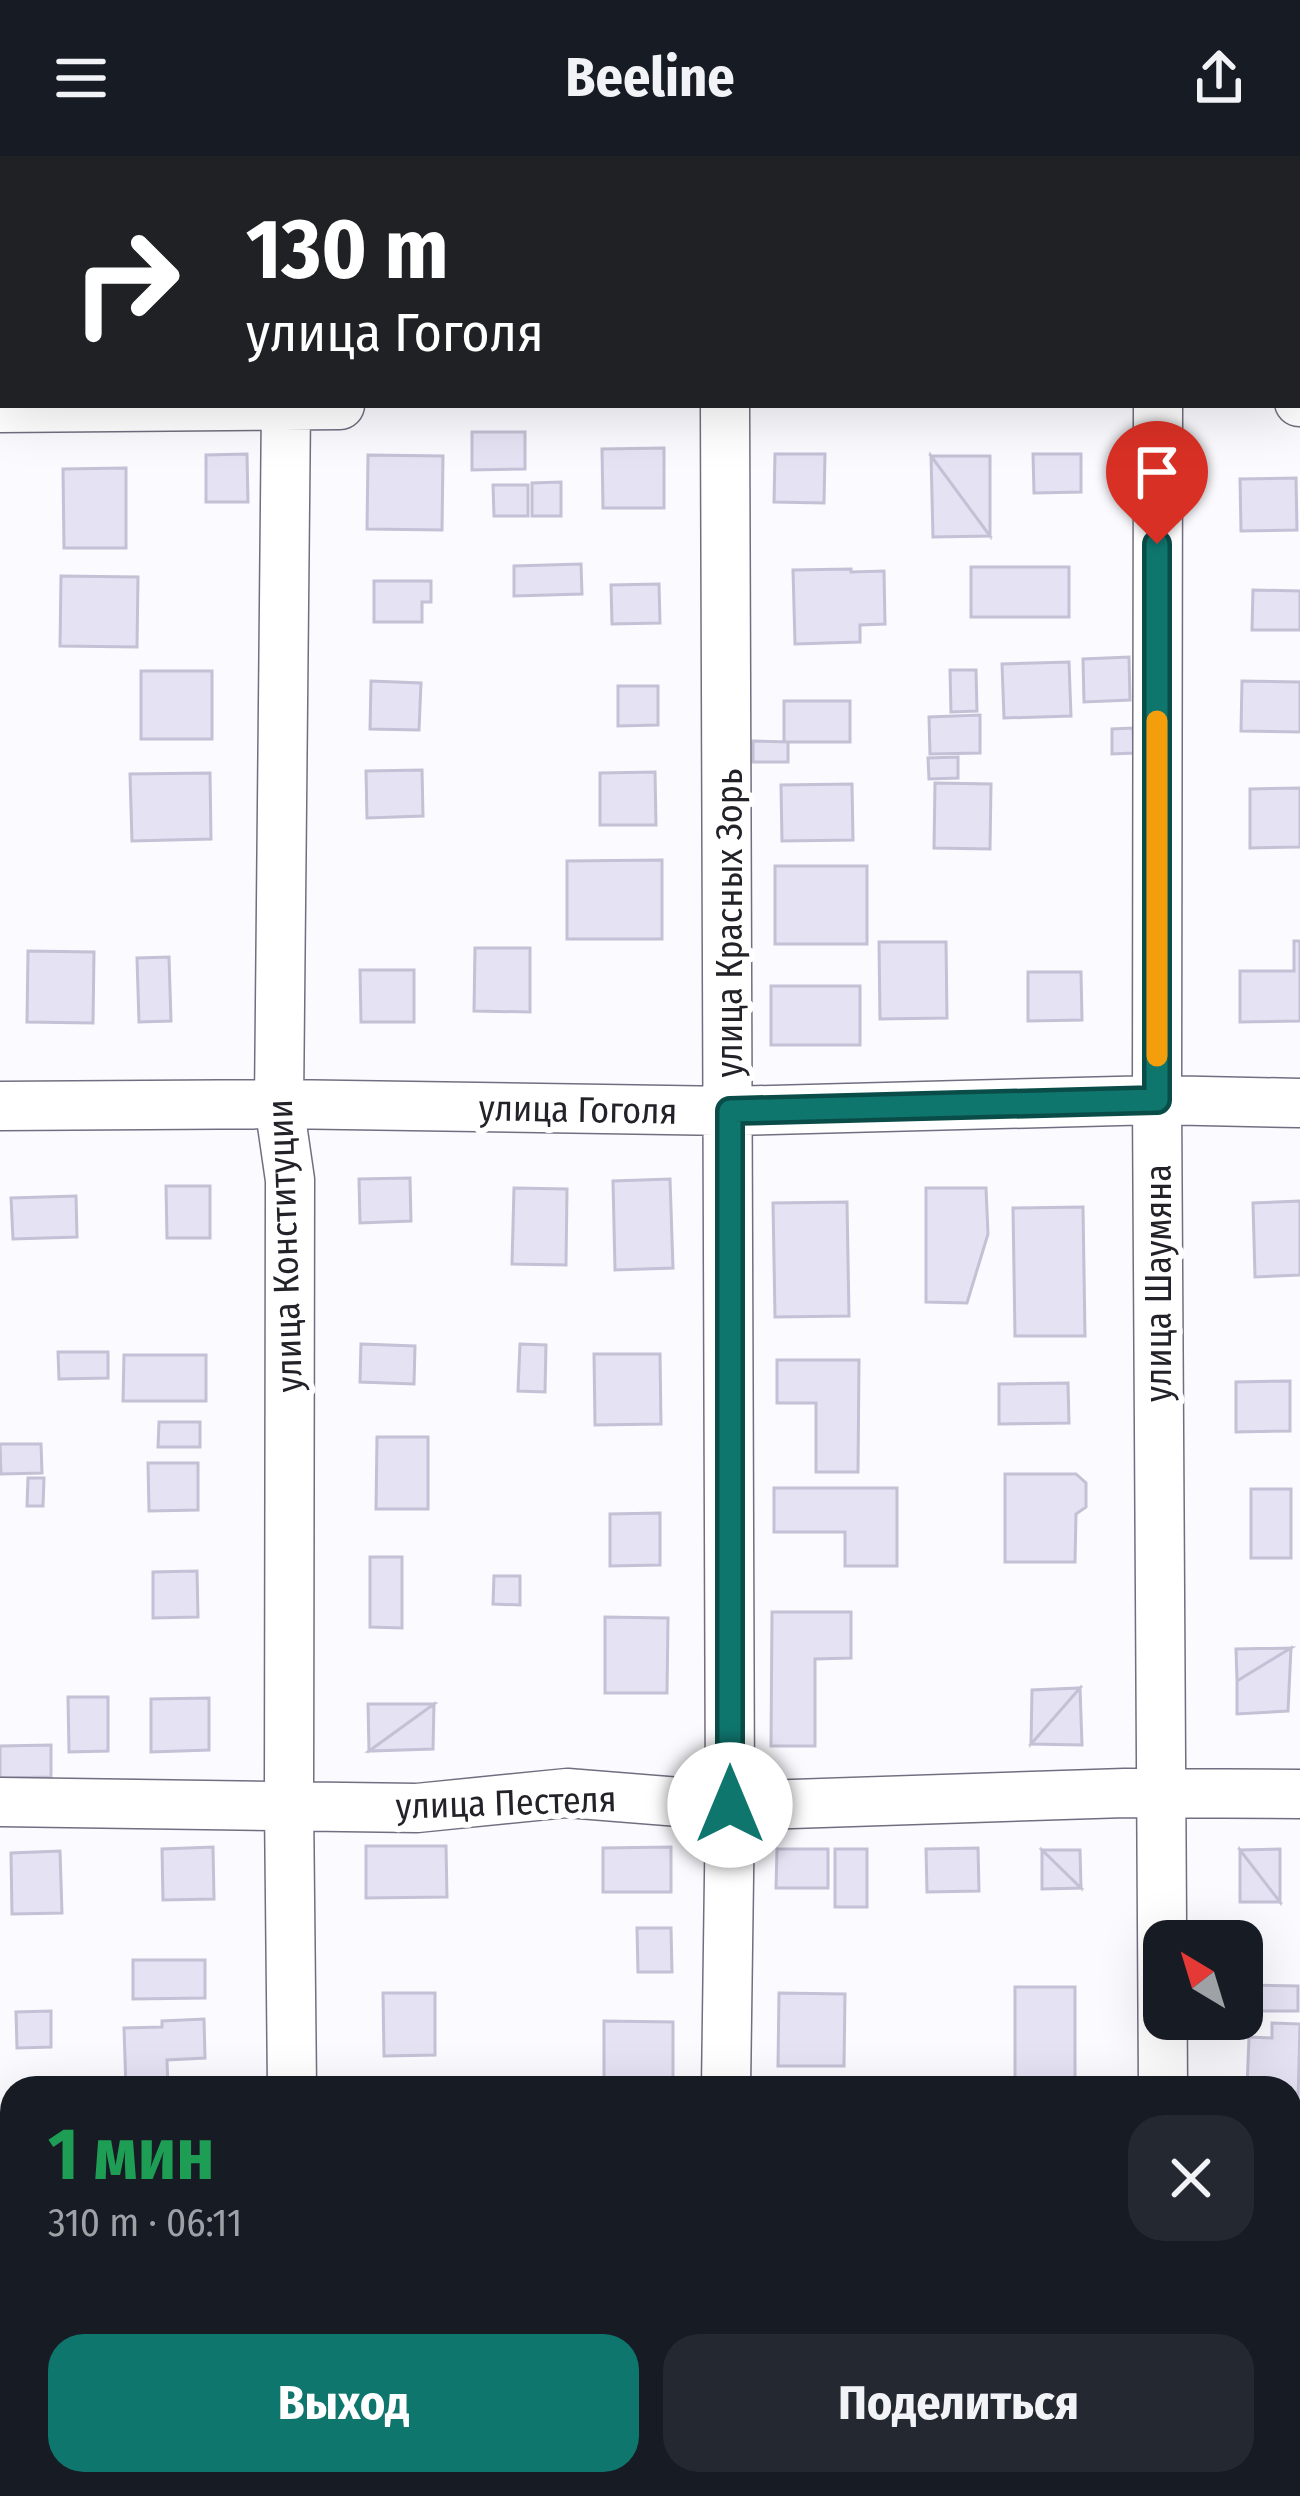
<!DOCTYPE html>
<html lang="ru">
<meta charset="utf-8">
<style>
body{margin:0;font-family:"Fira Sans Condensed",sans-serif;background:#242831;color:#f1f3f6;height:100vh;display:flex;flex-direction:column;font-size:45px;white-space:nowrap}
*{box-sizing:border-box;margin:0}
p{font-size:39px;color:#9ea1a6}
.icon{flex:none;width:66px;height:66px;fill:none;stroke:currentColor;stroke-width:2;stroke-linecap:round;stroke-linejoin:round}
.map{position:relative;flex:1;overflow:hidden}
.sheet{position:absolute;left:0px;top:1920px;width:1302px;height:420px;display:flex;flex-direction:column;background:#171b24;border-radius:36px 36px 0 0;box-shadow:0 12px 48px #0002}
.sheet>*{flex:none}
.hud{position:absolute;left:0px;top:0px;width:1302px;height:252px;box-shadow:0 12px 48px #0002;background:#202124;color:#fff;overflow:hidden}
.needle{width:78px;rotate:322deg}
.tools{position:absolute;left:1143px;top:1764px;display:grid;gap:24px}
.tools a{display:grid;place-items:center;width:120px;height:120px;border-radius:24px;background:#171b24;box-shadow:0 12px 48px #0002;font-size:60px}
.pin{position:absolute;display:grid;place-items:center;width:102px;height:102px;color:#fff;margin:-123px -51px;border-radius:50% 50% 50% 0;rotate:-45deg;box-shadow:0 0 12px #0007}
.pin .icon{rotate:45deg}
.me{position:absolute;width:132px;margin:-66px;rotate:0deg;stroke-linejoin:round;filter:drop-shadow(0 0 9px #0008)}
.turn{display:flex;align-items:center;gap:42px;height:252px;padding:0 48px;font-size:54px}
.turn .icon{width:156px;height:156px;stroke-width:2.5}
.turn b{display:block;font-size:84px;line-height:102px}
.round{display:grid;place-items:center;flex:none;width:126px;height:126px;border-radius:36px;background:#242831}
.head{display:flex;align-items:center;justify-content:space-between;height:204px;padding:0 48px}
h1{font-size:72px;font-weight:700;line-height:90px;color:#1e9e55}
.cta{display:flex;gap:24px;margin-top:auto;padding:24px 48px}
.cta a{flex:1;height:138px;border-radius:36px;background:#0f766e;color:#fff;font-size:48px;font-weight:700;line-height:138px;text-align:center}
.cta a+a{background:#242831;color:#f1f3f6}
header{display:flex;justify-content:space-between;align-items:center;height:156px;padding:0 48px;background:#171b24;font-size:54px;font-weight:700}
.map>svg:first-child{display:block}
.building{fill:#e5e2f3;stroke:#c4c0d5;stroke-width:3}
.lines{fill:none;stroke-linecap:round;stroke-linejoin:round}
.minor-casing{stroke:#726e81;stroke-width:51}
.path{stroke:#85848a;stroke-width:6;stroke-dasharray:12 6;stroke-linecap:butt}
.minor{stroke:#fff;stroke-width:48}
.route-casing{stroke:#0a4d48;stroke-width:30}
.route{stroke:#0f766e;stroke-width:21}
.slow{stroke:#f59e0b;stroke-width:21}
.labels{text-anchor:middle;stroke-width:12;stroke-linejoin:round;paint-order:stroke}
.street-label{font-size:36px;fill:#232229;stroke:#fff}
</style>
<header><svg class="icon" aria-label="menu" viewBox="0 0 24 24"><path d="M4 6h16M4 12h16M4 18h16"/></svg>Beeline<svg class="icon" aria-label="share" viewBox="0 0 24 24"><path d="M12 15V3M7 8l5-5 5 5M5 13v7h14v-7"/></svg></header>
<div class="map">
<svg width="1300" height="2340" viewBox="0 0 1300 2340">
<rect width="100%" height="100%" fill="#fbfafe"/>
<path class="building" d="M472,276H525V313L472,314Z
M664,292V352H603L602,293Z
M247,298L248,346H206V299Z
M775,298H825L824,347L774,346Z
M1033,298H1081V336L1034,337Z
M368,299L443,300L442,374L367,373Z
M931,300L990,380L933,381Z
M931,300H990V380Z
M126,312V392H64L63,313Z
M1296,322L1297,374L1241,375L1240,323Z
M561,326V360H532V327Z
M493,329H528V360H494Z
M581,408L582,438L514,440V410Z
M971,411H1069V461H971Z
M851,413V416L884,415L885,468L860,469V486L795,488L793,414Z
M61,420L138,421L137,491L60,490Z
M374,425H431V446H422V466H374Z
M659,428L660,467L612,468L611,429Z
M1253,434L1300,435V474H1252Z
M1129,501L1130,544L1084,546L1083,503Z
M1069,506L1071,560L1004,562L1002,508Z
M950,514H976L977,555L951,556Z
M141,515H212V583H141Z
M371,525L421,527L419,574L370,573Z
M1242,525L1300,526V576L1241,575Z
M618,530H658V569L618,570Z
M784,545H850V586H784Z
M980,559V597L930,598L929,561Z
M1133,572L1134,597L1112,598V573Z
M753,585L788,586V606H753Z
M958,601V622L929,623L928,602Z
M422,614L423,660L367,662L366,615Z
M655,616L656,669H600V617Z
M210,617L211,683L132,685L130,618Z
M935,627L991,628L990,693L934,692Z
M852,628L853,684L782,685L781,629Z
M1300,632V691L1250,692V633Z
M662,704V783H567V705Z
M775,710H867V788H775Z
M1294,785H1300V865L1240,866V815H1294Z
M879,786H946L947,862L880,863Z
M475,792H530V856L474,855Z
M28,795L94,796L93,867L27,866Z
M169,801L171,865L139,866L137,802Z
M360,814H414V866H361Z
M1028,816H1081L1082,864L1028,865Z
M771,830H860V889H771Z
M410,1022L411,1065L360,1067L359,1023Z
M670,1023L673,1112L615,1114L613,1025Z
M166,1030H210V1082H167Z
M514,1032L567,1033L566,1109L512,1108Z
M926,1032H986L988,1078L967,1147L926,1146Z
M76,1040L77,1081L13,1083L11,1042Z
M1300,1045V1119L1255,1121L1253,1047Z
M847,1046L849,1160L775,1161L773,1047Z
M1083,1051L1085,1180H1015L1013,1052Z
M361,1188L415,1190L414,1228L360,1226Z
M520,1188L546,1189L545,1236L518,1235Z
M58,1196H108V1222L59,1223Z
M594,1198H660L661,1268L595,1269Z
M124,1199H206V1245H123Z
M777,1204H859L858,1316H816V1247H777Z
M1290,1225V1275L1236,1276V1226Z
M1068,1227L1069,1267L999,1268V1228Z
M159,1266H200V1291H158Z
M377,1281H428V1353H376Z
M0,1288H41L42,1317L1,1318Z
M148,1307H198V1354L149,1355Z
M1005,1318H1076L1086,1327V1351L1076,1358L1075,1406H1005Z
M28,1322H44L43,1350H27Z
M774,1332H897V1410H845V1376H774Z
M1251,1333H1291V1402H1251Z
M660,1357V1409L610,1410V1358Z
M370,1401H402V1472L370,1471Z
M197,1415L198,1461L153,1462V1416Z
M494,1420H520V1449L493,1448Z
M772,1456H851V1502L815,1503V1590H771Z
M605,1461L668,1462L667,1537H605Z
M1291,1492L1237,1525L1236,1493Z
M1291,1492L1288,1555L1237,1558V1525Z
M1080,1532L1031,1588L1032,1534Z
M1080,1532L1082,1589L1031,1588Z
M68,1541H108V1595L69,1596Z
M209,1542V1594L151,1596V1543Z
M368,1548H434L369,1595Z
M434,1548L433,1593L369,1595Z
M51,1589V1621L0,1622V1590Z
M366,1690H446L447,1741L366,1742Z
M213,1691L214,1743L163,1744L162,1693Z
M671,1691V1736H603V1692Z
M978,1692L979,1735L927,1736L926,1693Z
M777,1693H828V1732H776Z
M835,1693H867V1751H835Z
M1280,1693V1746L1240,1694Z
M1042,1694L1081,1732L1042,1733Z
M1042,1694H1080L1081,1732Z
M1240,1694L1280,1746H1240Z
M60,1695L62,1757L12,1758L11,1697Z
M637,1772H671L672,1816H638Z
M133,1804H205V1842L133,1843Z
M1242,1829L1298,1830V1855H1242Z
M1015,1831H1075V1932H1015Z
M383,1837H435V1899L384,1900Z
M779,1837L845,1838L844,1910H778Z
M51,1855V1891L17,1892L16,1856Z
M204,1863L205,1902L167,1904L168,1931L126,1932L124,1872L162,1871V1865Z
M604,1865L673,1866V1924L604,1925Z
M1272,1867L1300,1868L1298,1946H1290V1932H1247L1249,1881L1272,1882Z
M1300,1959V2046H1290V1960Z
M1290,2199H1300V2255H1290Z"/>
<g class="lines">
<defs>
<path id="minor" d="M722,0V3
M290,3V0
M1159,3V0
M1299,246H1300
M286,249L279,948L290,1024L289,1648L292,1932
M725,249L730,1650L726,1932
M1158,249L1157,944L1163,1932
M0,252L340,249
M0,950L279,948L730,955L1157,944L1300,947
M0,1646L417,1652L567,1637L730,1650L1125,1637L1300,1638
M933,2328V2340
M1004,2328L1005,2340
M1165,2328L1166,2340
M0,2333L165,2340
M258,2340L288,2328
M720,2340V2328"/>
</defs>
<use href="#minor" class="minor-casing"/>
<path class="path" d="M338,2328L439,2337L521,2328
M800,2328L847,2340
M1250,2328L1300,2329
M1076,2340L1127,2334
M1240,2340V2328"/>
<use href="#minor" class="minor"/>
</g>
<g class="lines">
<defs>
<path id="route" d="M730,1649V955L1157,944V388"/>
</defs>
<use href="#route" class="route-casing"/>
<use href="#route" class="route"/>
<path class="slow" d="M1157,900V565"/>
</g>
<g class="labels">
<g class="street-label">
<text transform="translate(729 767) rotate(-90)" y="13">улица Красных Зорь</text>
<text transform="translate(578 953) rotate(1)" y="13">улица Гоголя</text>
<text transform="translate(284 1090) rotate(-92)" y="13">улица Конституции</text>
<text transform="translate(1158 1127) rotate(-90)" y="13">улица Шаумяна</text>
<text transform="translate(506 1646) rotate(-2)" y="13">улица Пестеля</text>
</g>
</g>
</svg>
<div class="tools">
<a><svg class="needle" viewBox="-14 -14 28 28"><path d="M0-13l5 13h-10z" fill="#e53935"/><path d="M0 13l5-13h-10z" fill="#9ea1a6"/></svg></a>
</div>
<div class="pin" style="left:1157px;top:388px;background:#d93025"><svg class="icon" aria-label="arrive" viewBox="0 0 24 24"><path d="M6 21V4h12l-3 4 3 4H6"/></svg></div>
<svg class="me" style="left:730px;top:1649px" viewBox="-20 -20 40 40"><circle r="19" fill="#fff"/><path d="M0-13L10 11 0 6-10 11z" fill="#0f766e"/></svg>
<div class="hud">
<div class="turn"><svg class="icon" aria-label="right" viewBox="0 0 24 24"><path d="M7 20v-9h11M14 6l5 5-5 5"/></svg><div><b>130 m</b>улица Гоголя</div></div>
</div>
<section class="sheet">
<div class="head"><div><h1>1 мин</h1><p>310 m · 06:11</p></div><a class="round"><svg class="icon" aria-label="close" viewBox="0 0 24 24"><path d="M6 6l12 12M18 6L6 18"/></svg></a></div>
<div class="cta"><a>Выход</a><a>Поделиться</a></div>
</section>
</div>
